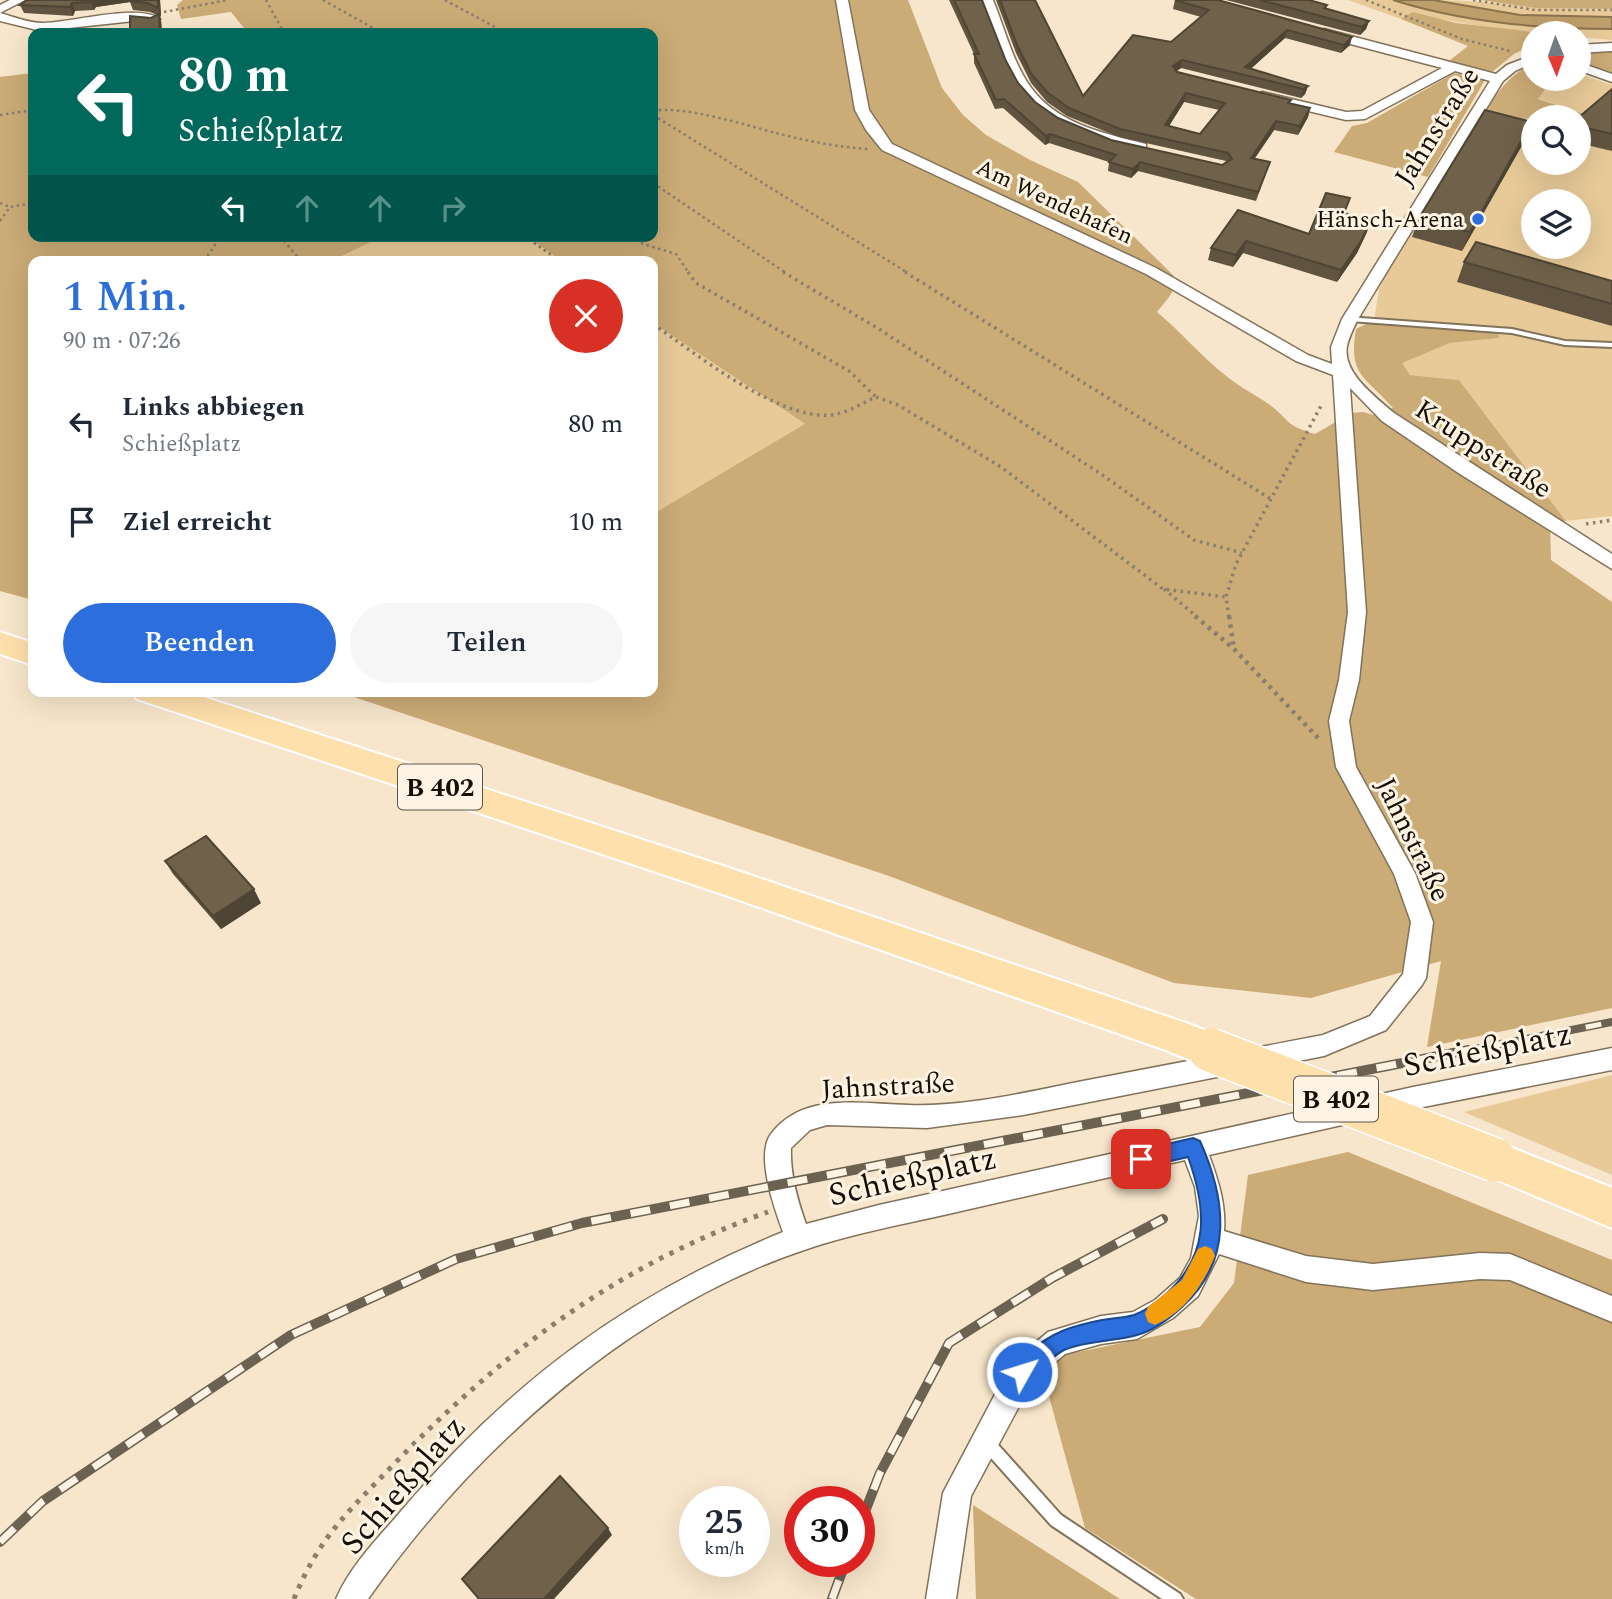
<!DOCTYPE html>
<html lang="de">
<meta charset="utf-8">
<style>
body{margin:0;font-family:Spectral,serif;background:#f6f6f7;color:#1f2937;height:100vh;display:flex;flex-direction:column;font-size:26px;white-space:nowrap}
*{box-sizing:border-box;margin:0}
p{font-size:23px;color:#747a83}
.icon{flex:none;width:38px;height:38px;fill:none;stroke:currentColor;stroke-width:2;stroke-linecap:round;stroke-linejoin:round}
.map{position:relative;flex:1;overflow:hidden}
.sheet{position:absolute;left:28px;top:256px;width:630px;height:441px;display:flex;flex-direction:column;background:#fff;border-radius:14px;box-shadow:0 7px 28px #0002}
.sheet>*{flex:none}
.guide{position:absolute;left:28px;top:28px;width:630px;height:214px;border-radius:14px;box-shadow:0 7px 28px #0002;background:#00695c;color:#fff;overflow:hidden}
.needle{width:46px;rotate:178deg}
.buttons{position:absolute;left:1521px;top:21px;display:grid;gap:14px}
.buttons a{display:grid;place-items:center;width:70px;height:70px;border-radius:50%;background:#fff;box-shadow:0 7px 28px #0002;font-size:35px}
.speed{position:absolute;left:679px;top:1486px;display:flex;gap:14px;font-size:35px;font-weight:700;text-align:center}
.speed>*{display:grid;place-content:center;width:91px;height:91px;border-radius:50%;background:#fff;box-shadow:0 7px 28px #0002;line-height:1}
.speed small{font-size:18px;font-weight:400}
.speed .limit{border:10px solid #d22;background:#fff;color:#111}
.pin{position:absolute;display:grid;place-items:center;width:60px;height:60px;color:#fff;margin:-30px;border-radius:14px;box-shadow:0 4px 10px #0006}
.me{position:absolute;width:77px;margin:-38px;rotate:51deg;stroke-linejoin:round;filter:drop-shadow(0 0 5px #0008)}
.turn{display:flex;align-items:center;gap:24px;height:147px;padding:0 35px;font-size:32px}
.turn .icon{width:91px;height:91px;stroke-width:2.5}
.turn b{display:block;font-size:49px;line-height:60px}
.lanes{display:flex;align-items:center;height:66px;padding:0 35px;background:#0003;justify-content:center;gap:35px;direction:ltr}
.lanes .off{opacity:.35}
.round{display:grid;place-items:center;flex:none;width:74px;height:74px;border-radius:37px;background:#f6f6f7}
.head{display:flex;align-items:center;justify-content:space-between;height:119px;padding:0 35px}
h1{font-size:42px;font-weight:600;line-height:52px;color:#2c6edb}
.action{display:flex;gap:14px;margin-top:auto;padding:14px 35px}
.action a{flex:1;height:80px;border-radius:42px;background:#2c6edb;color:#fff;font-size:28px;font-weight:600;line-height:80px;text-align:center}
.action a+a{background:#f6f6f7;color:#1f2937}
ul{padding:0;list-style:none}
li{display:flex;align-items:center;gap:21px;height:98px;padding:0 35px}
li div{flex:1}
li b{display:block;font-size:26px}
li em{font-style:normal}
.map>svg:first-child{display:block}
.green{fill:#e8ca98;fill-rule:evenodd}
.forest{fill:#cbab76}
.water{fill:#be9e6a;stroke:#8b734c;stroke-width:2}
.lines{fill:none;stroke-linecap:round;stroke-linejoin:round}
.service-casing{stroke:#81725a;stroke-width:4}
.minor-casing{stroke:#81725a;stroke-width:3}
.primary-casing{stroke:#fff;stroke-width:4}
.path-far3{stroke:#8a7f6c;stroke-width:2.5;stroke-dasharray:2.5 3.5;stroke-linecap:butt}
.path-far2{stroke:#8a7f6c;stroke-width:3.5;stroke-dasharray:2.5 4.5;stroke-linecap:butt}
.path-far1{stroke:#8a7f6c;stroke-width:4.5;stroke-dasharray:3.5 5;stroke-linecap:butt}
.path{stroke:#8a7f6c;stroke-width:5;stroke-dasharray:4.5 7;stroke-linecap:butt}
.service{fill:#fff;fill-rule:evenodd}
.minor{fill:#fff;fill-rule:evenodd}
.primary{fill:#fee0ac;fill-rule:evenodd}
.rail-far1-casing{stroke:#6c6252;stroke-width:8}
.rail-casing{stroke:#6c6252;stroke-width:10}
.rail-far1{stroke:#fff4e4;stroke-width:5;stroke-dasharray:16;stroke-linecap:butt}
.rail{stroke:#fff4e4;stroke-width:7;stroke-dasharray:20;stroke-linecap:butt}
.primary-bridge-far1-casing{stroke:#fff;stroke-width:37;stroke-linecap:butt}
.primary-bridge-casing{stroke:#fff;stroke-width:46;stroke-linecap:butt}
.primary-bridge-far1{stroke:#fee0ac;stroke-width:33}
.primary-bridge{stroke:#fee0ac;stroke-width:43}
.wall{fill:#605440;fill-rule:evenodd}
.shaded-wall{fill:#4e4534}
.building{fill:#70624a;stroke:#4e4534;stroke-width:2;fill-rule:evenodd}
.route{fill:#2c6edb;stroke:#1d488e;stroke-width:2}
.slow{fill:#f59e0b}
.poi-dot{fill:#2c6edb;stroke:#fff4e4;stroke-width:2.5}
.labels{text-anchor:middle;stroke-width:6;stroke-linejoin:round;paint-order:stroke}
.far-street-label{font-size:23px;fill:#150f06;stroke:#fff4e4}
.far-poi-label{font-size:23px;fill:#150f06;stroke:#fff4e4;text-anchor:end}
.shield{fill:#fff4e4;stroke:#5b5449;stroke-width:2}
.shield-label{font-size:26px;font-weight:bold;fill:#150f06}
.street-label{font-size:28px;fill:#150f06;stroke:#fff4e4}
.near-street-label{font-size:33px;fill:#150f06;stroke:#fff4e4}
</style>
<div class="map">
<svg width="1612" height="1599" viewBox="0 0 1612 1599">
<rect width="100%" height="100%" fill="#f7e6cb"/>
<path class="green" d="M1348,0H1393L1446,13L1520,25L1612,29V40L1579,37L1578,33C1522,33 1468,26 1413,13L1401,19Z
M1433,0C1493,0 1552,11 1612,9V17L1520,15Z
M1583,75L1612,85V516L1566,521L1459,380L1410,375L1401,363L1450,343L1499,338L1374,320L1379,289L1390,265L1487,107L1517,118L1549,117H1533V163H1578L1579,120L1584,114L1537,98C1551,81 1570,85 1583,75ZM1533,201H1578V247H1533Z
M384,236H526L562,261H331Z
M653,323L806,425L653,514Z
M1612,1075V1175L1464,1112Z"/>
<path class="forest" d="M183,0H908L942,88L963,115L986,135L1030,160L1078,182L1175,277C1177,292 1165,301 1157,312C1181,332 1201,356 1225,375C1239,387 1256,395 1270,405C1292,422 1284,425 1315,434L1351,413L1363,412L1373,415L1393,408C1365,376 1348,376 1356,329L1374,320L1497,330L1499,338L1450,343L1402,363L1410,375L1459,380L1566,521L1550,523L1551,560L1612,602V1008L1427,1047L1441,961L1311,998L1174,983L889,876L345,694L349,691H653V514L805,424L653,323V261H562L526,236H653V33H248L231,12L181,19L177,5Z
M1481,0H1612V9L1536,8Z
M1413,12L1456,23L1543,33H1533V45L1514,54L1492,72L1449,61L1468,46L1401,19Z
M1612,50V75L1579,62L1578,52Z
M1533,64V79H1571L1546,88L1538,99L1584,114L1579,120L1578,117L1538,116L1500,124L1487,107C1501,89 1511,73 1533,64Z
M33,73V236H384L331,261H33V600L0,591V77Z
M1454,73L1485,80L1428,177L1334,152L1352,126L1367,123Z
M1348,1152L1612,1260V1599H1196L1085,1528L1039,1360L1200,1327L1234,1283L1248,1175Z
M973,1505L1120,1599H976Z"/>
<path class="water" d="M1393,0H1433L1520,15L1612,17V29C1539,29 1462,22 1393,0Z"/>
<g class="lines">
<defs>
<path id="service" d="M1347,317L1512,329L1565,341L1612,343V347L1565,345L1512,333L1350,321H1347Z
M987,1436L992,1438L1061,1515L1180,1594L1183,1599H1162L1051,1525L982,1448L980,1443L982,1438Z"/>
<path id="minor" d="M10,0H25L0,13C14,17 29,23 43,23C70,23 139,3 160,19L154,23L134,21L41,31L0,21V5Z
M836,0H848L869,110L892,144L1156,268L1308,355L1332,364L1331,347L1342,319L1490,81L1455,71L1365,119L1346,120L1257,99L1256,96L1262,92L1346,112L1362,111L1442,68L1320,36L1318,33L1324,29L1496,74L1507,65L1533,55V63L1515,71L1503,81L1358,319C1354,327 1349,337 1347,346C1342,373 1376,397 1394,413L1612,554V569L1460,474L1382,421L1350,388L1366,612L1359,680L1349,721L1356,767L1415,873L1433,922L1426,978L1422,985L1386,1030L1324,1056L1023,1115L927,1128L827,1125L810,1130L791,1148C790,1174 797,1199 806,1224L879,1205L1413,1087L1612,1048V1070L1413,1109L1209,1155C1218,1180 1226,1203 1224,1231L1306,1256L1373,1264L1480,1253L1510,1254L1612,1296V1322L1510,1280L1480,1279L1373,1290L1306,1282L1219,1254L1198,1296L1173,1318L1137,1339L1101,1344L1065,1354L1032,1382L971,1496L956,1599H926L943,1493L1012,1362L1048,1332L1101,1316L1133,1312L1155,1300L1180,1278L1191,1258L1199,1216L1195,1187L1185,1160C1106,1178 1027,1196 948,1214C900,1225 850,1234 804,1250C629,1309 473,1450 368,1599H336C350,1566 379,1537 402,1510C512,1381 626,1296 783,1232C775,1210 755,1155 771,1134C803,1091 863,1104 909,1105C967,1107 1027,1092 1083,1081C1163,1066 1243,1050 1323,1035L1370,1016L1403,974L1411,922L1394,874L1336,767L1329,721L1339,680L1348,612L1333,375L1296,361L1146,274L882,150L866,130L855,110Z
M981,0H993C1005,29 1013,64 1032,89C1058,124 1106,134 1146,144V150C1132,153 1112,144 1099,140C1016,114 1010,74 981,0Z
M1612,43V51L1578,53V45Z
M1578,62L1612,74V82L1578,70Z"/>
<path id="primary" d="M0,632L33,643V665L0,654Z
M132,691H185L732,869L1177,1020L1190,1025L1196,1037L1190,1049L1177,1054L725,895L137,699Z
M1495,1141L1612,1188V1228L1481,1173L1475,1160L1481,1147Z"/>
</defs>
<use href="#service" class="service-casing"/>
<use href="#minor" class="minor-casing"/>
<use href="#primary" class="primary-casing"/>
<path class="path-far3" d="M266,0L284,33
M323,0L382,33
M445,0L506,33
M1366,0L1462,39L1510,51
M1473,0L1535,10H1612
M164,12L228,0
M653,111C683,105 745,125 776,133C807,141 837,147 868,149
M0,115L33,110
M653,115L908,273
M653,183L786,273
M0,203L10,207
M0,221L10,207L33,203
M280,236L301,261
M524,236L560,261
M631,236L643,244L676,254L689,273
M204,261L221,236"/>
<path class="path-far2" d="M688,272L696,283L849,371L876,397
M783,272L879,329L1101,474L1194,540L1242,553
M905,272L1271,499
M653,324C696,354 777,419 830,415C846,414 862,403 876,397L898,405L1001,467L1163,589L1226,597
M1586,524L1612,520
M1164,589L1197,617
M1229,617L1226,597L1236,564L1322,404"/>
<path class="path-far1" d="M1195,616L1234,649L1321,741
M1229,616L1234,649"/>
<path class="path" d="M294,1599C319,1537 349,1511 394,1464C504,1351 618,1265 768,1212"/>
<use href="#service" class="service"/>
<use href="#minor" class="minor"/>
<use href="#primary" class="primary"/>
<defs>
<path id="rail-far1" d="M1460,1052L1612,1022"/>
<path id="rail" d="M859,1527L880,1473L949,1343L1052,1278L1163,1219
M0,1542L43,1501L291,1335L456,1259L582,1223L1469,1050
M832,1599L846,1561"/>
</defs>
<use href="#rail-far1" class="rail-far1-casing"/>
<use href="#rail" class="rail-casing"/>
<use href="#rail-far1" class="rail-far1"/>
<use href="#rail" class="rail"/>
<defs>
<path id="primary-bridge-far1" d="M1177,1037L1215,1052"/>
<path id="primary-bridge" d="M1210,1050L1495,1160"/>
</defs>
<use href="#primary-bridge-far1" class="primary-bridge-far1-casing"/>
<use href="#primary-bridge" class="primary-bridge-casing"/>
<use href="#primary-bridge-far1" class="primary-bridge-far1"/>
<use href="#primary-bridge" class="primary-bridge"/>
</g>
<path class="wall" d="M27,0H160L161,17L160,16L161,21L162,33H130L157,15L150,12L133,10L130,2L96,7L94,10L75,11L73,16L24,13L20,5Z
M949,0H982L1006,61L1018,83L1035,102L1058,118L1111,140L1222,165L1226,161L1119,137L1067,116L1047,102L1031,83L1016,53L996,0H1035L1083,96L1171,42L1201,17L1173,9L1175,0L1350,45L1341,53L1285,38L1250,69L1308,86L1305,94L1301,98L1181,68L1177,71L1290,104L1310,108L1308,117L1298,135L1274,130L1254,159L1267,171L1256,201L1138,171L1131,178L1108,171L1109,162L1049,143L1045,145L1003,108L995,109L974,63V54ZM1184,102L1219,110L1200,134L1169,126Z
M1226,0H1309L1327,5L1326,9L1369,21L1366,29L1360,35Z
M1612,89V151L1578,143V118Z
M1532,122L1525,140L1462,251L1412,237L1419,218Z
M1238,210L1309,234L1345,214L1367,232L1357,253L1337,282L1243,253L1233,267L1208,260L1211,248Z
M1464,262L1612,281V326L1457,282Z
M165,861L261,903L221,929L173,874Z"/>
<path class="shaded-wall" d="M92,0H133L130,1V2L96,7L94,10L91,2Z
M158,0H160L161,17L158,8Z
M72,3L75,11L73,16L70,7Z
M159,14L161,21L162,33H154Z
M1369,21L1366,29L1360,35L1362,27Z
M1287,30L1285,38L1243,76L1245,67Z
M1352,37L1350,45L1341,53L1344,45Z
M1182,60L1181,68L1171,74L1173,66Z
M1308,86L1305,94L1301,98L1303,89Z
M1186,93L1184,102L1164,134L1165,125Z
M1310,108L1308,117L1298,135L1300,126Z
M1276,121L1274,130L1249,167L1251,158Z
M1532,122L1525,140L1462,251L1470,232Z
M1050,134L1049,143L1045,145L1046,136Z
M1140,162L1138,171L1131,178L1133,169Z
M1371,220L1367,232L1357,253L1337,282L1341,270Z
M1246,241L1243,253L1233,267L1236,255Z
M254,889L261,903L221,929L213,916Z
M608,1528L612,1535L554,1599H544Z"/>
<path class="building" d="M27,0H92L91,2L72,3L70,7L20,5Z
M130,0H158V8L147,3L130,1Z
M954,0H982L1006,61L1018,83L1035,102L1058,118L1111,140L1222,165L1232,159L1228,153L1120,129L1069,108L1048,93L1032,75L1017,45L1000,0H1035L1083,96L1133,35L1171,42L1209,10L1175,0H1218L1352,37L1344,45L1287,30L1245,67L1308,86L1303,89L1182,60L1173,66L1177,72L1291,100L1288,103L1310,108L1300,126L1276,121L1251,158L1270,162L1258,192L1140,162L1133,169L1109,162L1116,155L1050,134L1046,136L1004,99L996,100L974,54H979ZM1186,93L1225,103L1200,134L1165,125Z
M1260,0H1309L1327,5L1324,8L1369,21L1362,27Z
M159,14L160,32L130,33V16L151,18Z
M1612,89V134L1578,126V118Z
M1485,110L1532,122L1470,232L1419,218Z
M1326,193L1350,198L1344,213L1371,220L1361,241L1341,270L1246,241L1236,255L1211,248L1238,210L1309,234Z
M1476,242L1612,281V304L1464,262Z
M206,836L254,889L213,916L165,861Z
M560,1476L608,1528L544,1599H479L462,1579Z"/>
<path class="route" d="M1193,1138L1200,1141C1226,1199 1234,1260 1182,1307C1170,1318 1153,1331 1137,1335C1113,1342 1087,1340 1064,1350C1048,1358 1038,1375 1022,1382L1014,1379L1011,1372C1015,1363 1022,1358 1029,1352C1053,1332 1071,1326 1102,1320C1112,1318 1124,1318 1134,1315C1145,1311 1157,1302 1165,1295C1210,1255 1207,1210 1188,1157L1141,1168L1134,1165L1131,1159L1134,1153L1141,1150Z"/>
<path class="slow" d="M1205,1246L1212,1249L1215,1256C1203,1285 1185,1312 1155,1325L1148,1322L1145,1314L1148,1307L1182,1280L1198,1249Z"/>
<circle class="poi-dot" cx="1478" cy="219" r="7"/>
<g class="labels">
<g class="far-street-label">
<text transform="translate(1055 201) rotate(25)" y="8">Am Wendehafen</text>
</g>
<g class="far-poi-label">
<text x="1464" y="227">Hänsch-Arena</text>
</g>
<g class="shield">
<rect x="398" y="764.5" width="84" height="45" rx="5"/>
<rect x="1294" y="1076.5" width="84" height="45" rx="5"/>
</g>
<g class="shield-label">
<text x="440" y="796">B 402</text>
<text x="1336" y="1108">B 402</text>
</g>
<g class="street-label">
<text transform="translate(1436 126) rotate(-58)" y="10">Jahnstraße</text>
<text transform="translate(1484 448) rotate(33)" y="10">Kruppstraße</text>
<text transform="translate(1414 839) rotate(64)" y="10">Jahnstraße</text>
<text transform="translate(888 1085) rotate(-3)" y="10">Jahnstraße</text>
</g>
<g class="near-street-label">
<text transform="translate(1487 1048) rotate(-11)" y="12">Schießplatz</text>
<text transform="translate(912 1175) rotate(-13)" y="12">Schießplatz</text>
<text transform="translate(402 1484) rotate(-49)" y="12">Schießplatz</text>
</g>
</g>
</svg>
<div class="buttons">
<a><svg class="needle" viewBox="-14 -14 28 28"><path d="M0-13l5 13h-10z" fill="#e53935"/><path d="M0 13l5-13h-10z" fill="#747a83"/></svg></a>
<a><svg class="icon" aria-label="search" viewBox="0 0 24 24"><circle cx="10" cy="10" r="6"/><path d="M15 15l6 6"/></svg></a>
<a><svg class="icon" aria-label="layers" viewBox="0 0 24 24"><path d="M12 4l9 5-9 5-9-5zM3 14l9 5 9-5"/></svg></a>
</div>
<div class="speed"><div>25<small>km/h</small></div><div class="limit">30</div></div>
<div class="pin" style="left:1141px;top:1159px;background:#d93025"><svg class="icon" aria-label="arrive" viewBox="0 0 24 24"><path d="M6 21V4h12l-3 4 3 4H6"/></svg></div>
<svg class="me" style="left:1022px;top:1372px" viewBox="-20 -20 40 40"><circle r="17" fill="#2c6edb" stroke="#fff" stroke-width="3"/><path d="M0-11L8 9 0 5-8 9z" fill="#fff"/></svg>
<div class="guide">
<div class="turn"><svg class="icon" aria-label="left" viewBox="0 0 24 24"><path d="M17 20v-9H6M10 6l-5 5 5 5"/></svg><div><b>80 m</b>Schießplatz</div></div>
<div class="lanes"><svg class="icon" aria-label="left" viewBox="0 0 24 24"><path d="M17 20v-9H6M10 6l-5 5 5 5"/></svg><svg class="icon off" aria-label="ahead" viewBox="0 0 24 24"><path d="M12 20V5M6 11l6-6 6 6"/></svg><svg class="icon off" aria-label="ahead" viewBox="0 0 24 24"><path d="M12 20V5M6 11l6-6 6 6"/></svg><svg class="icon off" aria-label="right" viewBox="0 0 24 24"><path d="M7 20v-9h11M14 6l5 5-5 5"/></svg></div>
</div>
<section class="sheet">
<div class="head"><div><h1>1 Min.</h1><p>90 m · 07:26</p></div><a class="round" style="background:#d93025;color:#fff"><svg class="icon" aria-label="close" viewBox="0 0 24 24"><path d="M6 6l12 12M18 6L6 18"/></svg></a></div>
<ul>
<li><svg class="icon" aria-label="left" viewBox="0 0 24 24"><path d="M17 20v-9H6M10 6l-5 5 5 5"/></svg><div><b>Links abbiegen</b><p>Schießplatz</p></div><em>80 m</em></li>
<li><svg class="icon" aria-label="arrive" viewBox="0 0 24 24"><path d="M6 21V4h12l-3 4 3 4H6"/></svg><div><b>Ziel erreicht</b></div><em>10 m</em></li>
</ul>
<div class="action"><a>Beenden</a><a>Teilen</a></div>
</section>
</div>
